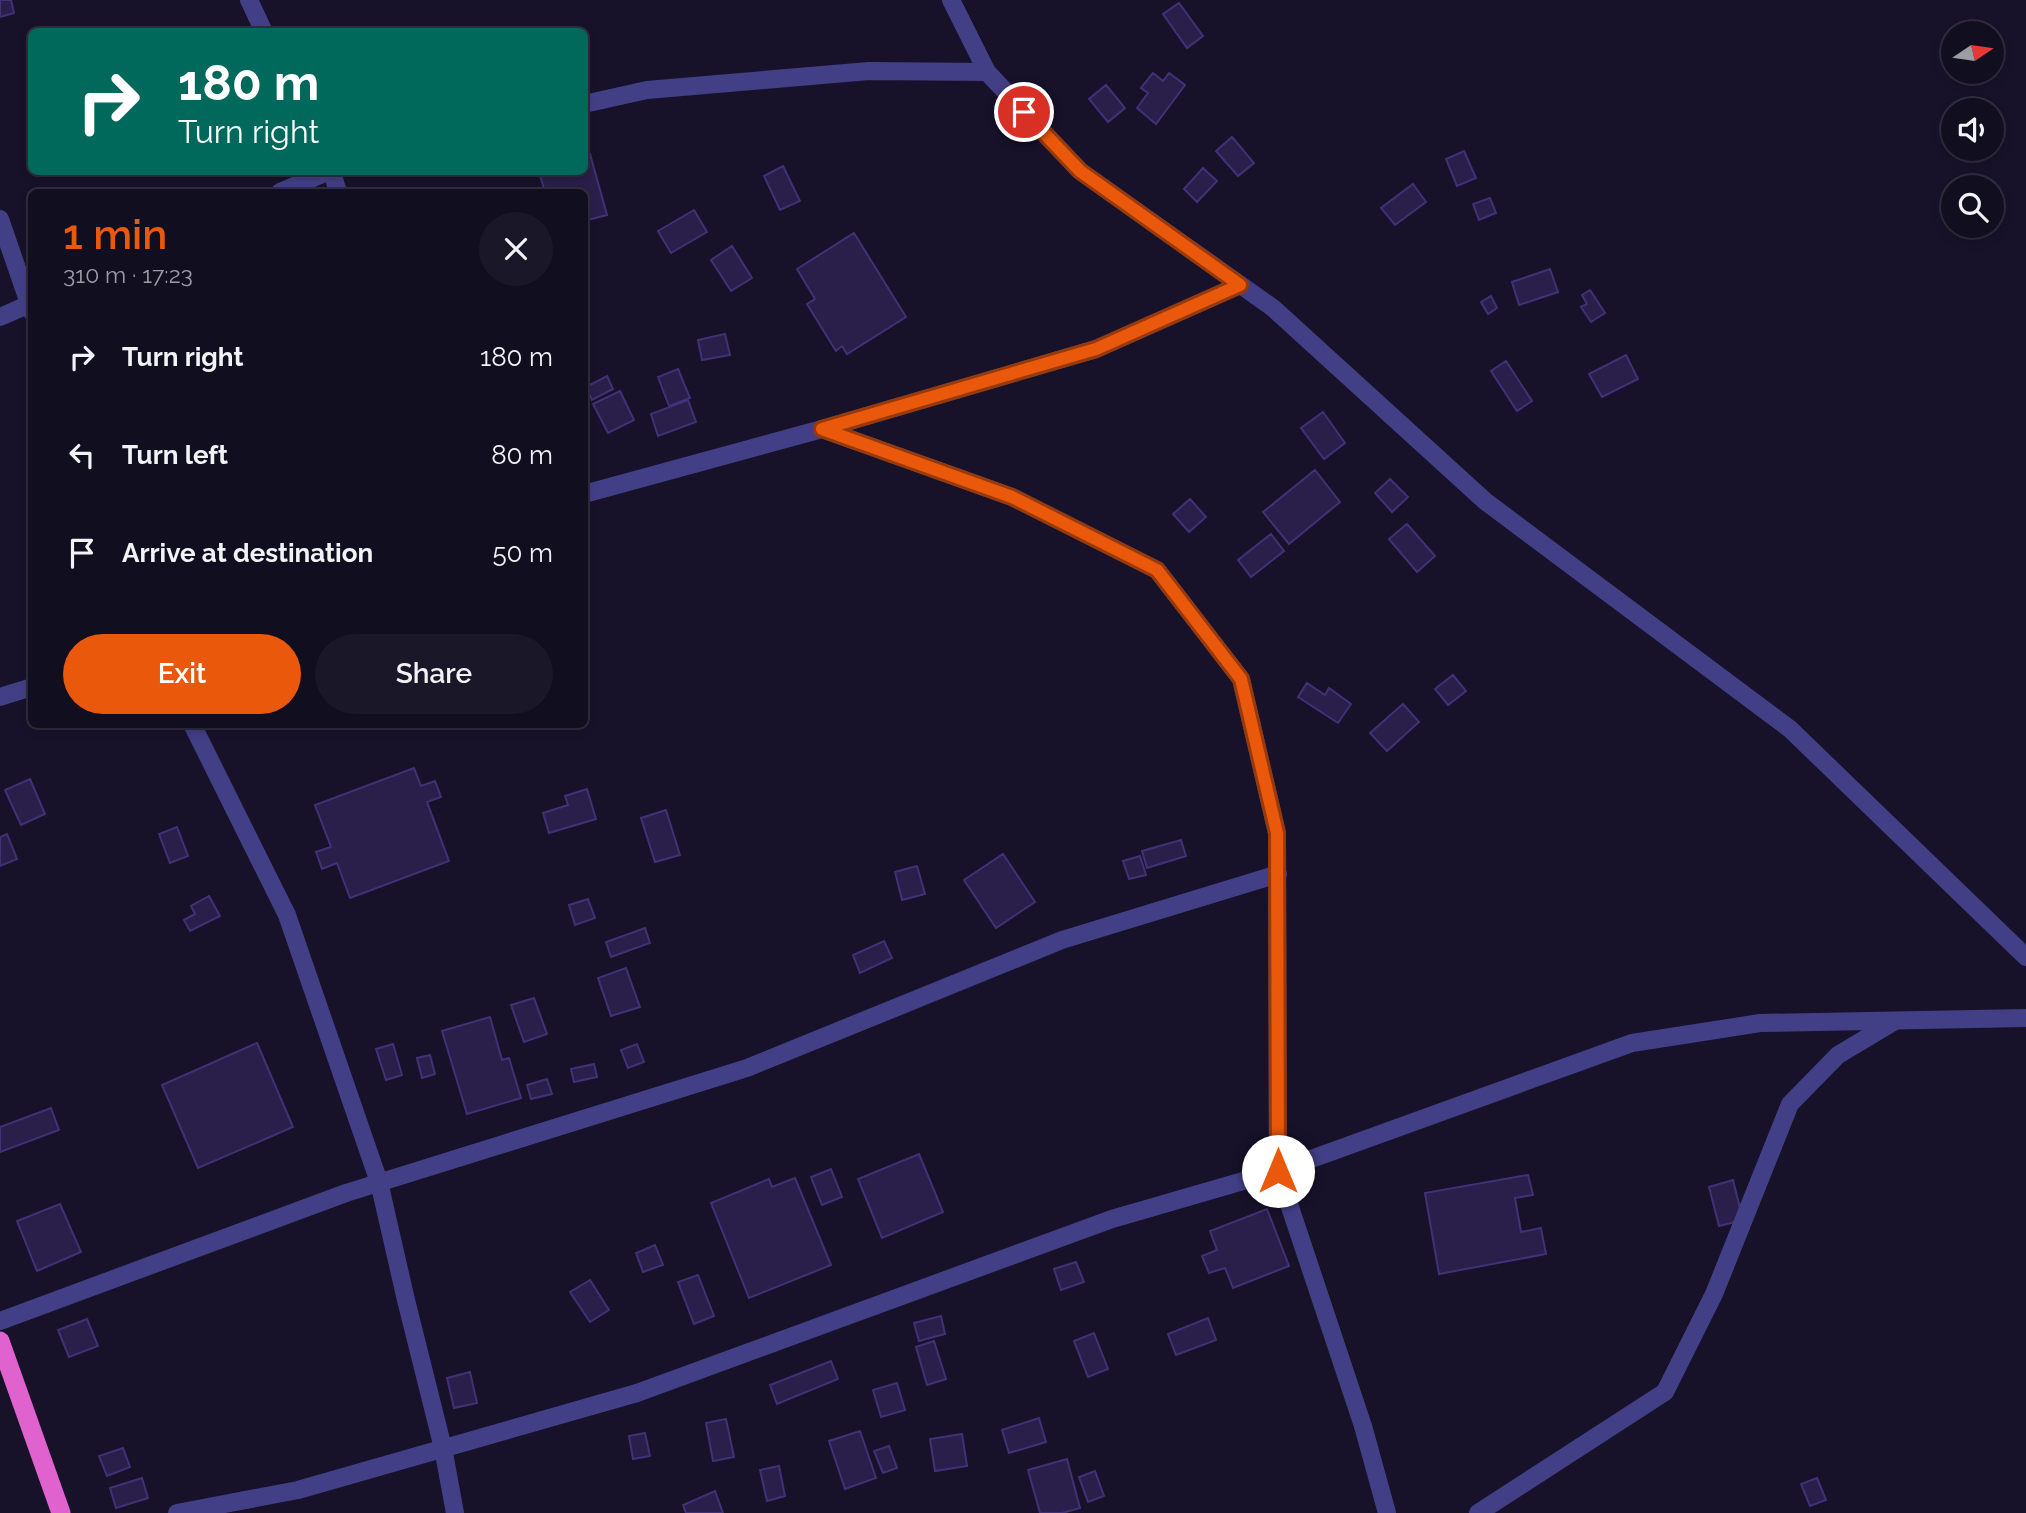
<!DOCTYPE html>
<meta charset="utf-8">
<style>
body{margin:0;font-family:Raleway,sans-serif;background:#1a1729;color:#f1f3f6;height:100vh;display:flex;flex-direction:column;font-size:26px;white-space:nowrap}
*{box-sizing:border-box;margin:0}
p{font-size:23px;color:#9c9ca5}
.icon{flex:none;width:38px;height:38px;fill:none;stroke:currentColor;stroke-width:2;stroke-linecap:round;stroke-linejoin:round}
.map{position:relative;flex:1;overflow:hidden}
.side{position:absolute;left:28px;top:189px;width:560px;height:539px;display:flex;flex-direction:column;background:#110e20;border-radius:10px;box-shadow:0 4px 10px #0003,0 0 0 2px #302e3e}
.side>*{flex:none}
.hud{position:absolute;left:28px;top:28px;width:560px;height:147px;border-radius:10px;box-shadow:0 4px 10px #0003,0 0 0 2px #302e3e;background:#00695c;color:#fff;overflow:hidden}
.needle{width:46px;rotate:77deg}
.buttons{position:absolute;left:1941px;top:21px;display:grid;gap:14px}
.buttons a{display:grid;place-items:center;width:63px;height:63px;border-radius:50%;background:#110e20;box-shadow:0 4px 10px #0003,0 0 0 2px #302e3e;font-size:35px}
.pin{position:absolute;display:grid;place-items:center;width:60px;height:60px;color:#fff;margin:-30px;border:4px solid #fff;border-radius:50%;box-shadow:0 2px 7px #0007}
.me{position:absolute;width:77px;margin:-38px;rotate:0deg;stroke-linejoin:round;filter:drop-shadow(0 0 5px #0008)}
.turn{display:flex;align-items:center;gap:24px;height:147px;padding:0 35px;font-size:32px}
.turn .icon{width:91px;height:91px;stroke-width:2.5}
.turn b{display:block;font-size:49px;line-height:60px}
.round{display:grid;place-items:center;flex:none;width:74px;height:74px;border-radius:37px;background:#1a1729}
.overview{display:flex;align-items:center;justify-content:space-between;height:119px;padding:0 35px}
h1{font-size:42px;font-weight:600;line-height:52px;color:#ea580c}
.action{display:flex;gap:14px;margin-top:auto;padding:14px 35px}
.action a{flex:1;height:80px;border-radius:42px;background:#ea580c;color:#fff;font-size:28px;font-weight:600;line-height:80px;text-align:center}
.action a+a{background:#1a1729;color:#f1f3f6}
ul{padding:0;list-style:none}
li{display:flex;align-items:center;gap:21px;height:98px;padding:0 35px}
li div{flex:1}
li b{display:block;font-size:26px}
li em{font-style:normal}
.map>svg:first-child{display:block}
.building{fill:#291f4a;stroke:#413176;stroke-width:2}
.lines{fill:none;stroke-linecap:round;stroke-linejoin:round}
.minor{stroke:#433f87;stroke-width:18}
.trunk{stroke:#e062ce;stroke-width:19}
.route-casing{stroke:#983908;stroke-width:18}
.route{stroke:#ea580c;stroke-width:12}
</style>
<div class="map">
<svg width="2026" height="1513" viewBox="0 0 2026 1513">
<rect width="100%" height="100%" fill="#17122a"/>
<path class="building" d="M0,0H11L14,13L0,17Z
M1179,3L1203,36L1187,48L1163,14Z
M1153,73L1163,81L1169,73L1185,85L1156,124L1137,108L1148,93L1141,88Z
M1106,85L1125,108L1108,122L1089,99Z
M1232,137L1254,163L1238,176L1216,151Z
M1464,151L1476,178L1457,186L1446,159Z
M590,154L607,215L584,221V192H545L539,172H584V155Z
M783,166L800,201L780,210L764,176Z
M1203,168L1217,181L1197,202L1184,189Z
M1413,184L1426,202L1395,225L1381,208Z
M1490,198L1496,213L1479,220L1473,204Z
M694,210L707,232L671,253L658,231Z
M854,233L906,317L847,354L842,346L836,351L807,304L815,299L797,269Z
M732,246L752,278L731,291L711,260Z
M1550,269L1558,292L1519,305L1512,282Z
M1590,290L1605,313L1591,322L1581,307L1587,304L1582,295Z
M1491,296L1497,308L1488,314L1481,302Z
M725,334L730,355L702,360L698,340Z
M1626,355L1638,379L1602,397L1589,374Z
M1506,361L1532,401L1517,411L1491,371Z
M678,369L690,398L669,406L658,377Z
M607,376L613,389L592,400L586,387Z
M620,391L634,420L608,433L593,404Z
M688,400L696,422L658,436L651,414Z
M1323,412L1345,443L1324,459L1301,428Z
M1315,470L1340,502L1289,544L1263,512Z
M1390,479L1408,497L1392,512L1375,493Z
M1190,499L1206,517L1189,532L1173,514Z
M1407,524L1435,556L1417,572L1389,539Z
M1271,534L1284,551L1251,577L1238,560Z
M1453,675L1466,691L1448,705L1435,689Z
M1307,683L1325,695L1329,688L1351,704L1338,723L1298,697Z
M1403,704L1419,722L1387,751L1370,733Z
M414,768L421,786L435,781L441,797L427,802L449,861L350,898L337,863L322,869L316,852L331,847L315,805Z
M30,779L45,814L21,825L5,790Z
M587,789L596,819L549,833L543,813L568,805L565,796Z
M666,810L680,855L655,862L641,818Z
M177,827L188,856L170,863L159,834Z
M7,834L17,859L0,866V837Z
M1181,840L1186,856L1147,868L1142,851Z
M1003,854L1035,902L996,928L964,880Z
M1140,856L1146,875L1129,879L1123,861Z
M917,866L925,894L902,900L895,872Z
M209,896L220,916L190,931L184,920L195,914L191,906Z
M588,899L595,918L575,925L569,905Z
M645,928L650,943L611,957L606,942Z
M884,941L892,958L860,973L853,955Z
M626,968L640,1007L611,1016L598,978Z
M534,998L547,1034L524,1042L511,1005Z
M490,1017L502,1060L509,1058L521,1098L467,1114L442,1031Z
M257,1043L293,1127L198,1168L162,1085Z
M393,1044L402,1075L386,1080L376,1049Z
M637,1044L644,1062L628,1068L621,1050Z
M430,1055L435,1074L422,1078L417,1058Z
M594,1064L597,1077L574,1082L571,1069Z
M547,1079L552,1094L531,1099L527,1085Z
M51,1108L59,1130L0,1152V1127Z
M919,1154L943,1212L882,1238L858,1179Z
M831,1169L842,1197L822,1205L811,1177Z
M1528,1175L1533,1195L1515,1198L1521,1232L1541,1228L1546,1254L1439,1274L1425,1193Z
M795,1178L831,1265L749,1298L711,1203L769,1179L772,1187Z
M1733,1180L1743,1220L1719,1226L1709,1187Z
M60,1204L81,1252L37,1271L17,1221Z
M1267,1209L1289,1266L1233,1288L1225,1268L1209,1273L1202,1256L1217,1250L1210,1231Z
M655,1245L663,1265L643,1272L636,1253Z
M1076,1262L1084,1282L1061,1290L1054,1269Z
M698,1275L714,1316L694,1324L678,1282Z
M590,1280L609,1310L590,1322L570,1292Z
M941,1316L945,1334L919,1341L914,1323Z
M1208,1318L1216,1340L1176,1355L1168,1334Z
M87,1319L98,1346L69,1357L58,1330Z
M1094,1333L1108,1369L1088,1377L1074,1341Z
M934,1341L946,1379L927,1385L916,1347Z
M831,1361L838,1379L777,1404L770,1385Z
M470,1372L477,1403L454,1408L447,1378Z
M897,1383L905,1410L881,1417L873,1390Z
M1039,1418L1046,1442L1009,1453L1002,1430Z
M726,1419L734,1457L713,1461L706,1423Z
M860,1431L876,1478L845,1489L829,1441Z
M645,1433L650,1456L633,1459L629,1436Z
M962,1434L967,1466L935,1471L930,1439Z
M889,1446L897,1468L883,1473L874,1451Z
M123,1448L130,1467L107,1476L99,1456Z
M1067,1459L1080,1508L1062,1513H1040L1028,1470Z
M779,1466L785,1496L767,1501L760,1470Z
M1095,1471L1104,1496L1088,1502L1079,1477Z
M142,1478L148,1498L116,1508L110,1488Z
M1817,1478L1826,1500L1810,1506L1801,1484Z
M715,1491L723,1513H686L683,1505Z"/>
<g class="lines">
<path class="minor" d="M249,0L264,32
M951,0L987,72L1080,171L1273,308L1485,501L1790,729L2026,957
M584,104L647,90L869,71L987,72
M332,172L338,192
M280,192L327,172
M0,219L32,312
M0,317L32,303
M822,429L1012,497L1157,570L1241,679L1277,833L1278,1171L1363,1426L1387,1513
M584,494L822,429L1096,349L1240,285
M0,697L32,687
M192,724L287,915L379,1182L406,1300L443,1448L455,1513
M0,1321L346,1193L747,1068L1062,940L1278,874
M177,1513L298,1490L637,1393L1112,1219L1278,1171L1632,1043L1760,1023L2026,1018
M1478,1513L1665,1392L1714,1294L1790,1104L1838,1055L1895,1021"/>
<path class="trunk" d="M0,1341L61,1513"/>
</g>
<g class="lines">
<defs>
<path id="route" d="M1024,112L1080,171L1240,285L1096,349L822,429L1012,497L1157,570L1241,679L1277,833L1278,1171"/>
</defs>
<use href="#route" class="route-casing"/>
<use href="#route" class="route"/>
</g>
</svg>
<div class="buttons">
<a><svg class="needle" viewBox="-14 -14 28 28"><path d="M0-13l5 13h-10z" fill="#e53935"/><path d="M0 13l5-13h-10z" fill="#9c9ca5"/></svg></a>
<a><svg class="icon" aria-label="sound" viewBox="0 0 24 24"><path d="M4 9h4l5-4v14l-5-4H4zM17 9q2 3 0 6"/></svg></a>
<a><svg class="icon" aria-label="search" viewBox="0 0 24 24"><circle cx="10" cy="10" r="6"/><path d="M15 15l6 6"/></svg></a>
</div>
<div class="pin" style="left:1024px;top:112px;background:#d93025"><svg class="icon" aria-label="arrive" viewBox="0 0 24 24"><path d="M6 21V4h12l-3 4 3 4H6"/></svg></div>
<svg class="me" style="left:1278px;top:1171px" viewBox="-20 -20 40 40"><circle r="19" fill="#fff"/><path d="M0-13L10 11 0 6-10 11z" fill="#ea580c"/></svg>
<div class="hud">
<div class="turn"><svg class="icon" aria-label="right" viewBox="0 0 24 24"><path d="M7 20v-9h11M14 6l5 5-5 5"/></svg><div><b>180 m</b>Turn right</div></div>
</div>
<section class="side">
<div class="overview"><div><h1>1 min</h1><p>310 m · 17:23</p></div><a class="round"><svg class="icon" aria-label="close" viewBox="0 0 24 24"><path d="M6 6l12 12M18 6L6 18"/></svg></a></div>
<ul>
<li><svg class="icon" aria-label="right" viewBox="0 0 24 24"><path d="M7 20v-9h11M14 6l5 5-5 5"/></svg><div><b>Turn right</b></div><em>180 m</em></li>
<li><svg class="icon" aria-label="left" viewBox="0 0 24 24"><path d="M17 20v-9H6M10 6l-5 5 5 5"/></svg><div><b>Turn left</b></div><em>80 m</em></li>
<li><svg class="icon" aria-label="arrive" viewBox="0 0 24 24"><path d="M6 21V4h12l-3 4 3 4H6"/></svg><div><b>Arrive at destination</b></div><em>50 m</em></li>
</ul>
<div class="action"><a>Exit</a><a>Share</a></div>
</section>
</div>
